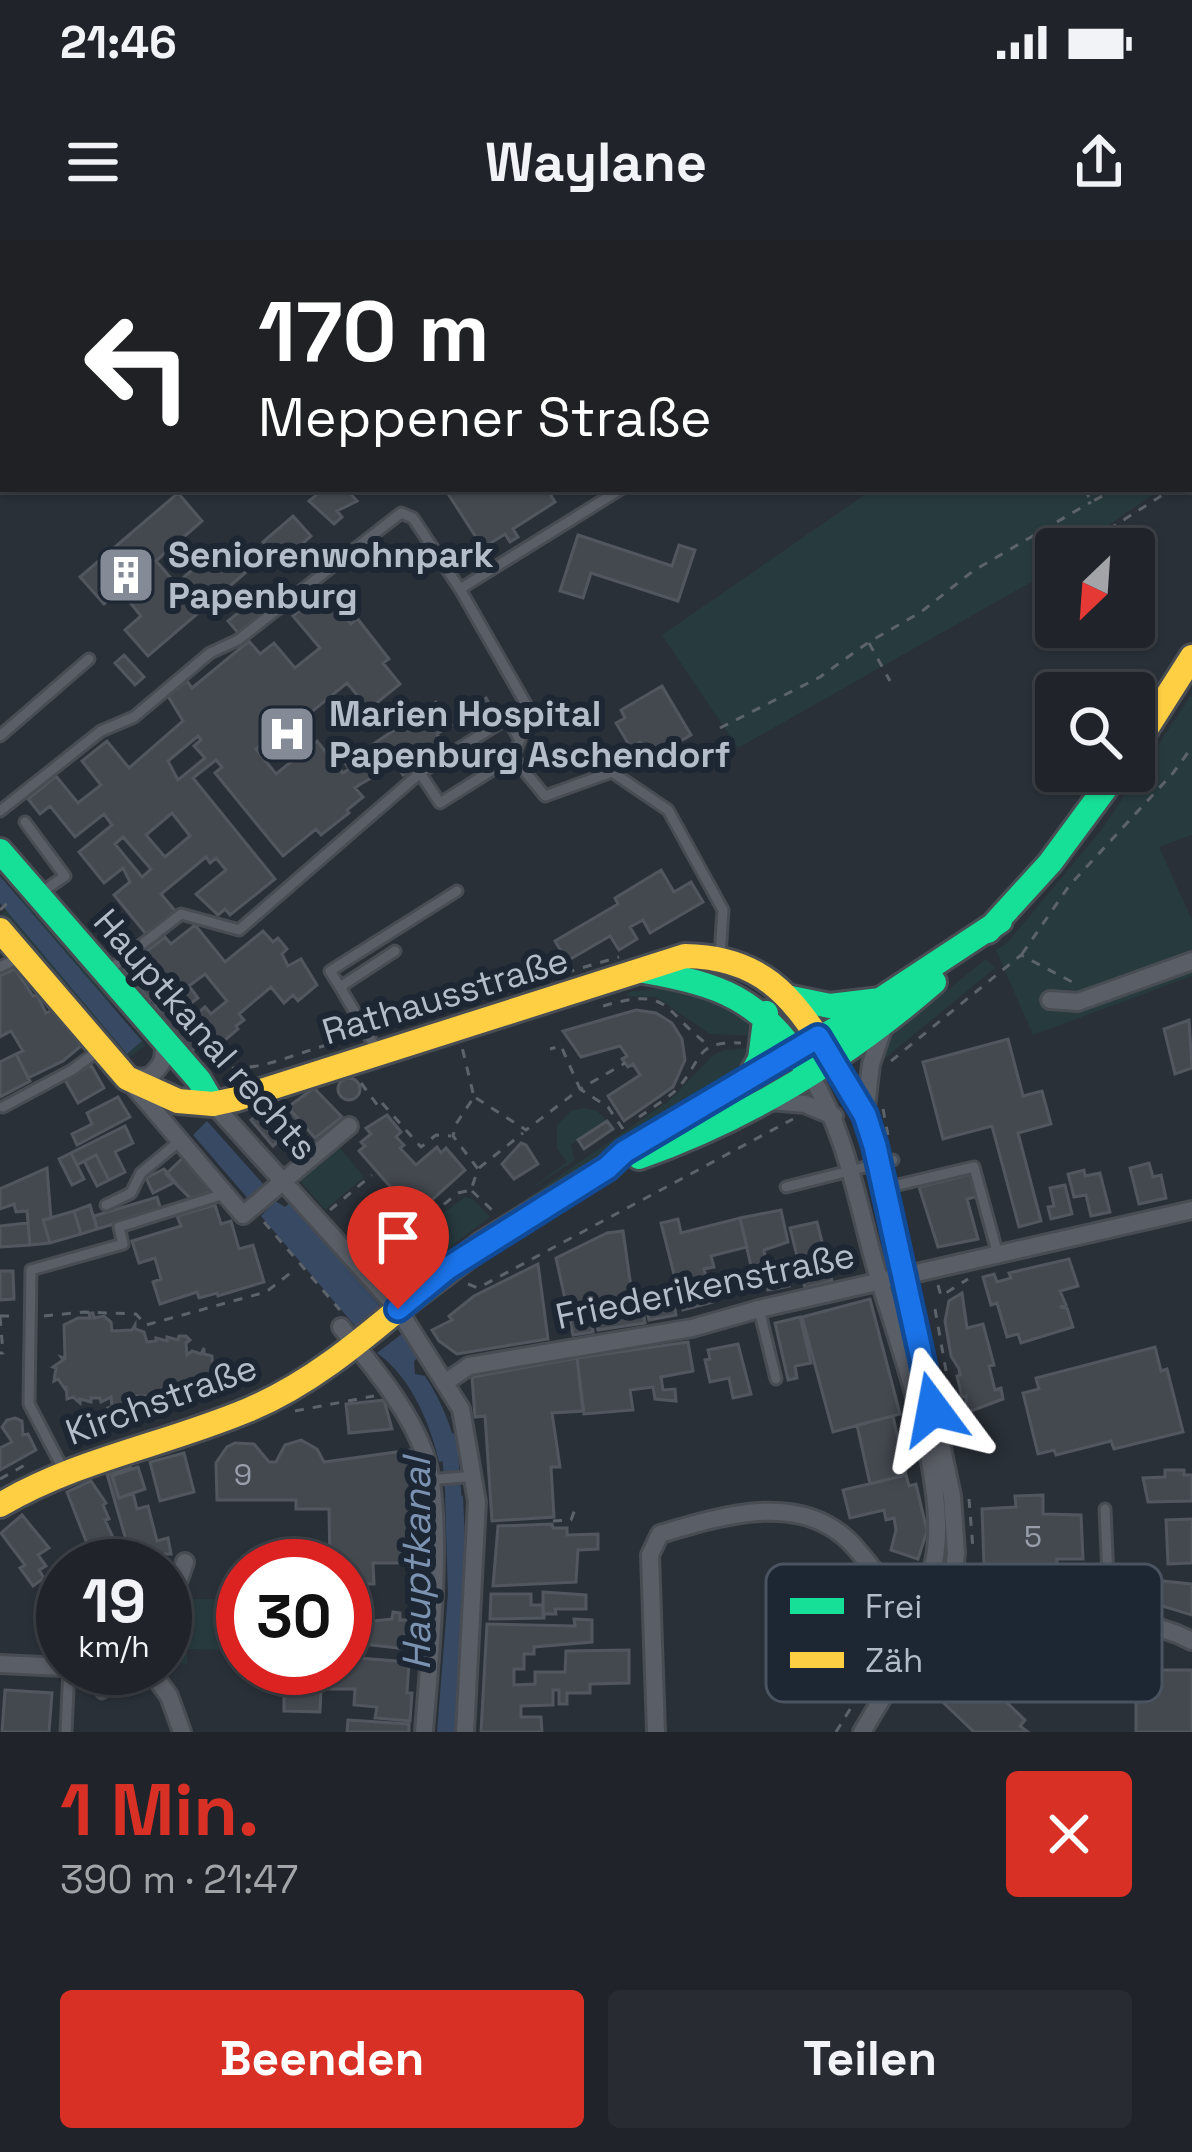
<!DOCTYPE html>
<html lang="de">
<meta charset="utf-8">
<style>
body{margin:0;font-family:"Space Grotesk",sans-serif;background:#282c32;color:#f1f3f6;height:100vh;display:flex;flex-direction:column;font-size:45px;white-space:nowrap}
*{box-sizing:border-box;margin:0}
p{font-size:39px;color:#a2a4a8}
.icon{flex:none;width:66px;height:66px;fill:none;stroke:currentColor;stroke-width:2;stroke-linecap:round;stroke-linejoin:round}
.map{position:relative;height:1492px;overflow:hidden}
.details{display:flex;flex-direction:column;background:#20242a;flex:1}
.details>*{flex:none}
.guide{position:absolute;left:0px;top:0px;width:1194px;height:252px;box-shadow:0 3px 9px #0004,0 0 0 3px #3d4147;background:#202124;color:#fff;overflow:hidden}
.needle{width:78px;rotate:205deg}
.tools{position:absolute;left:1035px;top:288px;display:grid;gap:24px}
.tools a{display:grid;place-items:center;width:120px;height:120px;border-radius:12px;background:#20242a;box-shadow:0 3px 9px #0004,0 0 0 3px #3d4147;font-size:60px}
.speed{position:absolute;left:36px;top:1299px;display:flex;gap:24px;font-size:60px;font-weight:700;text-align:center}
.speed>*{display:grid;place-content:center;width:156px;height:156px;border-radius:50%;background:#20242a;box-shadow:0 3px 9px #0004,0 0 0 3px #3d4147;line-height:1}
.speed small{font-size:30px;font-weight:400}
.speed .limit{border:18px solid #d22;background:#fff;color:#111}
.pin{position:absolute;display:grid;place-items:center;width:102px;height:102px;color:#fff;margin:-123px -51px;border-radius:50% 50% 50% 0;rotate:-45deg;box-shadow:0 0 12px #0007}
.pin .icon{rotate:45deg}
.me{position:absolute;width:132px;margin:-66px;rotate:347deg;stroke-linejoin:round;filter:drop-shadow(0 0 9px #0008)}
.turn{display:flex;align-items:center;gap:42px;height:252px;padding:0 60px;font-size:54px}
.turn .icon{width:156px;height:156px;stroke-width:2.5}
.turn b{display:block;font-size:84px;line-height:102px}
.round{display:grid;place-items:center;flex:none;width:126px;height:126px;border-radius:12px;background:#282c32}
.head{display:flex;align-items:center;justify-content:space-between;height:204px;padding:0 60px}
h1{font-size:72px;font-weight:800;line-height:90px;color:#d93025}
.button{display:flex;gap:24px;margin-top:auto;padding:24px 60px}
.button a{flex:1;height:138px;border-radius:12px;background:#d93025;color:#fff;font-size:48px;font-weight:800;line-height:138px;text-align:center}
.button a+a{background:#282c32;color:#f1f3f6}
.status{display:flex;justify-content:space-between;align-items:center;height:84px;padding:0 60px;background:#20242a;direction:ltr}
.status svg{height:33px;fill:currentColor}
header{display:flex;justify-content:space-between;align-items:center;height:156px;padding:0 60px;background:#20242a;font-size:54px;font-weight:800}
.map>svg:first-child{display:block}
.green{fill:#273a3e}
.water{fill:#384963}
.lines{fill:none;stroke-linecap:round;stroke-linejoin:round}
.canal{stroke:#384963;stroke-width:16}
.building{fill:#444950;stroke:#52575f;stroke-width:3;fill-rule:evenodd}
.lane-casing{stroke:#484c53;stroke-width:15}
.street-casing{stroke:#484c53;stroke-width:22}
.fast-casing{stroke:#484c53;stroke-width:30}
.slow-casing{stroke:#484c53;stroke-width:30}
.path{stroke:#5d636a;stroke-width:3;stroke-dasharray:9 9;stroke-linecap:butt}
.lane{stroke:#5a5e66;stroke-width:9}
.street{stroke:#5a5e66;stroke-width:16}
.fast{stroke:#16e098;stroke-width:24}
.slow{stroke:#ffcf43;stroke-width:24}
.route-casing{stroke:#114b97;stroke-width:30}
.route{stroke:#1a73e8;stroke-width:21}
.labels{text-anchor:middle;stroke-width:12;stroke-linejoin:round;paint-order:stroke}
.number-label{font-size:30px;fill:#989fab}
.poi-label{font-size:36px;font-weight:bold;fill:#b4bcc9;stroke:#1d2633;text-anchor:start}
.street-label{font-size:36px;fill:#b4bcc9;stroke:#1d2633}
.water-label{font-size:39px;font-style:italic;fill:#7c92b1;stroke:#1d2633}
.key{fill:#1d2633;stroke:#4a5360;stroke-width:3}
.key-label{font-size:33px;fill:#b4bcc9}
</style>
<div class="status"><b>21:46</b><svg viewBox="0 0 49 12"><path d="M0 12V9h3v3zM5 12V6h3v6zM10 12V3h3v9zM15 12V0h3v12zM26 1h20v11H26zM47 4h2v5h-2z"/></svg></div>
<header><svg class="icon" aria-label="menu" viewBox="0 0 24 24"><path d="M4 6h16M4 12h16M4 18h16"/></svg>Waylane<svg class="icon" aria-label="share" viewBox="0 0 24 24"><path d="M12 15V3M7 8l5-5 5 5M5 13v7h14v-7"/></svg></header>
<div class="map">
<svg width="1192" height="1492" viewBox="0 0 1192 1492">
<rect width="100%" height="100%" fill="#2a3038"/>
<path class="green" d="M873,249H1161L1074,309H1056V328L738,508L662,395Z
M1192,454V595L1159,607L1192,680V736L1033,795L996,710L1007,703L1102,589Z
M24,655L114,760L110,764L146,805L126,820L1,674Z
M986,719L995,728L878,824L889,800L900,789Z
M661,748C694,753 743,761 756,796L710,794L656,757L627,756L629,752Z
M756,808L746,829L475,994L670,860L712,816L724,810Z
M584,868L597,871L607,881L571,905L575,920L525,953L567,922L557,909V885L571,871Z
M340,908L364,937L325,970L300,941Z
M465,957L473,959L490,977L446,1010L426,986Z
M411,991L437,1021L397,1055L371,1024Z
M183,1359H228V1410L187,1409V1424L178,1423L176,1397Z"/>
<path class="water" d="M0,636L142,801L127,814L0,663Z
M207,881L264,945L250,961L193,895Z
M275,961L285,967L292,961L380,1066L356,1087L261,976Z
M403,1093L422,1115L414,1121L415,1134L425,1136C442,1162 452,1188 459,1218L439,1222C430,1183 411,1137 377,1113Z
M463,1256L466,1321L456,1492H437L448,1354L445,1257Z"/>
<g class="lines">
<path class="canal" d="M449,1200L455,1276"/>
</g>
<path class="building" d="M324,249H346L357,261L337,271L342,277L334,284L309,261Z
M445,249H547L555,262L513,289L518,297L510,302L505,294L483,308Z
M178,253L202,281L156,321L176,344L221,305L245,333L148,416L125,390L141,376L120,350L104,364L80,337Z
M293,276L311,296L303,303L307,308L293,320L289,315L280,322L263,302Z
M578,295L672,326L679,305L695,310L678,361L591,333L583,358L560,351Z
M324,351L351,384L357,378L389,419L383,423L400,444L369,469L347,443L309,474L305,469L256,509L276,534L317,501L343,533L349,529L345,523L436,462L451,485L437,494L446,509L403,535L396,524L359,545L355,548L363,557L347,570L349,573L321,595L316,589L283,616L215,533L222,527L216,520L193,538L275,639L230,675L225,669L218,675L196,654L226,630L216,618L210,623L206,617L161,654L177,673L146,694L114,655L130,642L123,628L104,643L79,612L112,585L104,574L75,597L50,566L40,574L28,559L56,536L78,563L101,545L82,521L107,501L129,528L183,481L168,456L187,441L192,448L249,401L260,414L274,403L295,428L320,408L293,376ZM198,496L201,500L194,506L205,518L178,540L168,521ZM172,573L190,596L165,617L146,595ZM123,597L151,629L142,637L115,604Z
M253,361L264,374L239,394L228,381Z
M124,415L144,437L135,445L115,423Z
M662,446L691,495L650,519L640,502L631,508L616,483L625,478L621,470Z
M486,458L493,470L467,486L460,474Z
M661,630L674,652L691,642L703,662L650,693L643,680L630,687L637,699L619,710L610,696L567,721L555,701L618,664L615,658Z
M195,685L225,722L263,691L273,702L278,698L287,709L282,714L288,726L301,719L317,745L298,761L293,755L284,763L271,747L239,774L244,780L236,786L238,789L218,806L210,796L192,811L165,782L152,759L150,761L124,729L165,697L171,704ZM205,734L227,761L211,774L205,767L197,774L190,764L198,758L189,746Z
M15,729L33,756L37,755L46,773L55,769L81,806L63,821L28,838L16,814L23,811L11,791L0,797V736Z
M636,770L656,773L672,783L682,799L685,820L673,847L624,881L608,856L640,835L633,824L628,827L622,819L627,816L620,806L581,817L563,791Z
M1189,780L1192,828L1175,834L1164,789Z
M1008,799L1023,856L1042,851L1051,884L1018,893L1041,981L1019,987L992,886L943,899L923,822Z
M16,814L30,841L0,857V822Z
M91,825L104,848L78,863L65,840Z
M338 849a11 11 0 1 1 22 0a11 11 0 1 1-22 0Z
M314,848L342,877L315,898L288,867Z
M118,857L130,877L77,905L72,894L92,884L87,873Z
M272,862L277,868L283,862L300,881L289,891L268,866Z
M268,866L290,891L273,906L251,880Z
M387,875L401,892L396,897L404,905L400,908L416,925L437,907L441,913L446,908L465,930L415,975L359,911L365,906L361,902L371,894L366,888Z
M607,881L613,889L584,909L578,900Z
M125,886L133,903L115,912L125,932L109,940L96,915L77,925L71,913Z
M521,903L526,905L538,924L514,939L502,924Z
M71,913L84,939L72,945L59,919Z
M96,915L109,940L97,946L84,921Z
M183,918L212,950L193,961L166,934Z
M1149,923L1153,937L1161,935L1166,958L1139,964L1130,928Z
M47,928L51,978L43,980L50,1003L30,1005L27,971L16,972L14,964L0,969V949Z
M164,929L175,942L153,953L146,938Z
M1084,930L1085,936L1100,933L1110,972L1091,976L1086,955L1074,957L1068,934Z
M972,934L979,956L967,959L978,999L938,1007L919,947Z
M1065,945L1072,974L1051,979L1048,967L1054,966L1050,948Z
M157,957L161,970L97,989L94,976Z
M90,965L97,989L81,994L74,971Z
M215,965L221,984L231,981L239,1009L253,1005L264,1042L218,1056L217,1053L199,1058L197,1052L160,1064L153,1042L161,1039L155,1018L139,1023L132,1001L181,986L177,976Z
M781,970L788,1002L764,1010L766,1023L783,1019L789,1046L768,1050L757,1025L751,1026L740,978Z
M74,971L81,994L50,1003L43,980Z
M740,978L747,1007L711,1016L714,1027L704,1029L713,1062L683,1070L661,983L678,979L681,993Z
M817,982L832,1041L805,1048L790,988Z
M28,983L30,1005L0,1007V986Z
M623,991L632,1054L640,1053L645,1083L598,1090L594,1060L587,1061L593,1092L573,1095L556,1018L607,993Z
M1069,1019L1078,1046L1060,1051L1066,1065L1060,1067L1067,1068L1073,1087L1021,1103L1018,1094L1007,1097L997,1063L991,1065L983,1037L994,1034L997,1042L1011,1038L1009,1033Z
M538,1024L548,1099L457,1114L439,1101L432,1090L452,1080L449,1076L474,1056Z
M0,1031H13L14,1059L0,1060Z
M671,1050L676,1075L649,1080L644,1055Z
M962,1053L967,1088L983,1084L994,1125L989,1126L995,1150L1001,1148L1003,1159L971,1171L966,1168V1156L962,1157L957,1136L960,1135L959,1129L951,1116L945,1081L949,1061Z
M870,1059L900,1174L833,1192L802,1077Z
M89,1073H93L94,1078L104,1076L111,1082L112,1091L132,1090L135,1085V1089L144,1092L147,1102L156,1101V1098L167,1101V1097L178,1100L179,1096H186L190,1100L186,1103L187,1115L192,1111L201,1114L204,1108V1114L212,1116L213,1136H207L205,1144L202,1139H188V1151L192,1154L188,1158L183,1155L181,1158L180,1154L172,1155V1159L169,1155H160L161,1159L158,1155L149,1156V1160L147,1156H138L142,1162L138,1166H142L138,1173L135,1169L115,1170L112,1174L108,1168L112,1167L111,1157L101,1162L100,1158H91V1162L80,1159V1163L73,1157L67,1159L66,1146L65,1149L58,1139L54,1141L56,1128L53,1127L63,1120L61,1117L65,1118L64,1085L78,1078H90Z
M800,1077L811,1123L795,1126L797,1138L788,1140L775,1083Z
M688,1102L693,1131L661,1137L663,1150L675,1149L676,1161L655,1159L653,1147L630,1150L633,1170L584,1174L577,1118Z
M738,1104L751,1154L733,1158L729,1138L710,1142L705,1120L710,1119L708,1110Z
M1155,1107L1161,1131L1167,1129L1183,1192L1114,1209L1111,1201L1056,1215L1054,1210L1038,1214L1023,1153L1039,1149L1036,1138Z
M577,1118L583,1171L552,1173L560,1227H551L554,1277L492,1281L485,1176L475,1177L472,1137Z
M384,1160L392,1189L349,1193L346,1164Z
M893,1176L906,1235L870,1244L857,1185Z
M15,1178L22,1181L23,1195L28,1194L36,1210L0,1230V1208L12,1202L2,1187L7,1180Z
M301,1200L317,1209L324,1222L411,1210L414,1323H373L374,1344H345V1326H330L329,1269H296V1260H217L216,1223L227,1207L235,1203L254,1204L269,1222H276L285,1205Z
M184,1213L194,1252L160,1261L150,1222Z
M132,1227L112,1236L119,1258L133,1253L137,1269L148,1266L157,1301L168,1298L171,1314H130L107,1234Z
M138,1227L145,1249L119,1258L112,1236Z
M1165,1230H1184V1235H1192V1261L1148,1262L1143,1238L1165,1237Z
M906,1235L909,1246L916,1244L927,1291L918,1319L891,1310L896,1290L894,1278L886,1280L884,1270L850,1278L843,1250Z
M91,1241L106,1263L103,1265L109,1279L105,1280L115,1302L97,1314H91L67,1252Z
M1043,1255V1274L1081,1275L1083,1319H1057V1329H1038L1039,1343H1017V1325L984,1326L982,1269L1016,1267L1015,1256Z
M22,1275L49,1308L38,1315L46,1326L39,1330L44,1338L33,1346L20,1328L25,1325L1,1293Z
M1192,1279V1323L1168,1324L1166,1280Z
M552,1284L553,1288H567V1295L598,1294V1309L578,1310L576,1342L493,1346L498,1286Z
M1153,1340L1192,1344V1375L1152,1363Z
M543,1352L586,1355V1369H555L556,1374H543Z
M491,1354H531V1365H543L544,1378L490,1379Z
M393,1372L400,1373V1380H409L407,1409L345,1402V1384L392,1379Z
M574,1379L592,1380V1402L534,1407V1414H524V1429H514V1445L535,1444V1432H565L566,1411L629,1410V1443L590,1444V1453H567V1464H559V1450H553V1465L521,1466V1477H541L542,1492H481L487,1384L575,1386Z
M981,1415L999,1428L997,1430L1005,1438L998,1446L1005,1453L1001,1457L1025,1480L1020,1486L1028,1492H974L923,1443L947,1416L957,1424L964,1416L973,1424Z
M345,1417L409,1422L407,1453H412L410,1481L375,1478L377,1467L354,1465L355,1449H321L320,1472L284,1471V1446L309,1448L310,1428H345Z
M1136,1430H1192V1492H1136Z
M5,1450L52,1453L49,1492H2Z
M348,1480L409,1484V1492H347Z"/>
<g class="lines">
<defs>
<path id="lane" d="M972,3L976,0
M0,496L89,419
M513,517L545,556L612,532L668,570L723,670L720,715
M420,533L440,563L513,517L520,500L508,479
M0,571L101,491L134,477L210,413L238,400L401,273L413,278L460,349
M25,582L65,636L39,654
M0,727L17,719
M109,730L181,674L239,690L420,533L527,466L460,349L621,249
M340,747L330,731L457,651
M377,810L340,747L395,711
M3,867L72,830L98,811
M786,947L893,920
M885,948L974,927L998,1015
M106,965L131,953L141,933L180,901
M759,1069L776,1139
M62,1227L29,1164L31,1030L123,1004L119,987L224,954
M429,1240L475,1236
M1105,1269L1110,1383
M102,1428V1453
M66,1492L69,1428"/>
<path id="street" d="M409,0L412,3
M299,3L303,0
M568,3L572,0
M1050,760L1078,762L1192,721
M833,821L865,876L900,1009L952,1256L956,1313L952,1350
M810,834C848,897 857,963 877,1032C898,1104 963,1276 926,1344
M133,838L149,837C162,826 166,819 163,801
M131,843L243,975L349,886
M770,861L805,864L834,876
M213,864L398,1069L461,1169L477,1262L465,1492
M865,875L871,824L883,789
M341,1087C371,1125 407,1166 424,1212C446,1275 429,1422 424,1492
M446,1142L469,1126L692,1088L759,1069L1192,970
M911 1366a23 23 0 1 1 46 0a23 23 0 1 1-46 0Z
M956,1374C1033,1397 1120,1362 1192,1401
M165,1414L168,1370L185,1322
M0,1424L63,1427
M115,1428L156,1438L169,1456L182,1492
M656,1492L650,1315L660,1294C719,1277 798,1250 850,1302C874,1327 877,1343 912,1358
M862,1492L925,1387"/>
<path id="fast" d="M0,611L199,840L213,864
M988,691L1050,623L1118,531
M644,731C722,745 758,758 804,825
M791,758L830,766L880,760
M749,839L760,819L766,773
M639,917C750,878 845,819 934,742
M407,1062L483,1004L607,928L624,912L836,789L1000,681"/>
<path id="slow" d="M1134,508L1192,417
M0,690L127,838L178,861L213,864L236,859L685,716C760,717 791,754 828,813
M0,1265C78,1219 165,1205 248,1170C308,1145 357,1104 407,1062"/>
</defs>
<use href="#lane" class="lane-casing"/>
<use href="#street" class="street-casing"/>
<use href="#fast" class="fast-casing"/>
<use href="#slow" class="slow-casing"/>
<path class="path" d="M854,0L856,3
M793,3L796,0
M1191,72L1192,71
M1191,184L1192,186
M1191,199L1192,198
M1191,238L1192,237
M1085,249L1091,262L1116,249
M1078,309L1172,249
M1042,358L1043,342L1056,333
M869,403L890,441
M720,488L820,437L869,402L921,372L973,331L1091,262
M0,670L13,658
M1022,714L1069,646L1173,533L1192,507
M466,765L465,762L619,717
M603,766C671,746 662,770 708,805
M405,784L463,762
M891,821L1021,715L1076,744
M214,826C262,837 308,804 356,799
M361,843L378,866
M476,858L526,890L580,849L561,806L550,809
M382,863L421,907L436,895L451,896
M883,869L888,895
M639,877C653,867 669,858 680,846C703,817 696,801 741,803
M623,889L608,867L580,849L625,823
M479,928L523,893
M472,951L495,973
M330,970L372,935
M264,982L340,1070
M416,987L458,953L471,950L478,929L453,896L456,884L474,857L462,807
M372,1019L413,983
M468,1044L478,1048L793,879
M938,1045L941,1056L968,1039
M935,1069L960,1209
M0,1076H16
M44,1076L84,1072L136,1074L146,1085L266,1052L293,1031
M0,1077L3,1113H0
M295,1171L374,1156
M0,1239L25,1225
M969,1259L973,1309
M553,1281L571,1280L577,1264
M969,1343L975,1362
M882,1359L883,1387L897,1404
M894,1365L896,1383L905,1394
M930,1407L951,1402L964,1393
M1045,1451H1127
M836,1492L892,1401L896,1384"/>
<use href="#lane" class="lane"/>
<use href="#street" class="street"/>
<use href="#fast" class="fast"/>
<use href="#slow" class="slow"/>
</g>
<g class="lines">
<defs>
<path id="route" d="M398,1069L448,1028L607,928L624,912L818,797L865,875L875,906L933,1169"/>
</defs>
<use href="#route" class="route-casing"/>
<use href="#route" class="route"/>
</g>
<defs>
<symbol id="building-square" viewBox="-11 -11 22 22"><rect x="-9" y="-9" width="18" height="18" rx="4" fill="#848b96" stroke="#1d2633"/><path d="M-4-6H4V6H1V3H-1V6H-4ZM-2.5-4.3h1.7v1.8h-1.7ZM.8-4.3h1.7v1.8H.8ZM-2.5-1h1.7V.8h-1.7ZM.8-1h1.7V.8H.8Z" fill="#fff"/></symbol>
<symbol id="hospital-square" viewBox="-11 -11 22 22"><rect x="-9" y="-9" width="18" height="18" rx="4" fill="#848b96" stroke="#1d2633"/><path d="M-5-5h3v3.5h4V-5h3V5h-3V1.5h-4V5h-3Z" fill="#fff"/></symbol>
</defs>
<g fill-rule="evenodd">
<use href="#building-square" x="93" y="302" width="66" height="66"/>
<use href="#hospital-square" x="254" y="461" width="66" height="66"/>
</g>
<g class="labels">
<g class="number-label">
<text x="243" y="1245">9</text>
<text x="1033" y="1307">5</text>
</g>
<g class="poi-label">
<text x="168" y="327">Seniorenwohnpark<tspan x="168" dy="41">Papenburg</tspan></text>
<text x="329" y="486">Marien Hospital<tspan x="329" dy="41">Papenburg Aschendorf</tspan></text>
</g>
<g class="street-label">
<text transform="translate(445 755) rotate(-17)" y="13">Rathausstraße</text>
<text transform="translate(206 794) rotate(49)" y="13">Hauptkanal rechts</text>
<text transform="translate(705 1045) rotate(-12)" y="13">Friederikenstraße</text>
<text transform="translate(161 1159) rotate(-20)" y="13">Kirchstraße</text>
</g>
<g class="water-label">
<text transform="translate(416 1324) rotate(-90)" y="14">Hauptkanal</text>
</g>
</g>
<rect x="766" y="1324" width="396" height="138" rx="18" class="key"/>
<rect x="790" y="1358" width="54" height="16" fill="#16e098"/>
<rect x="790" y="1412" width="54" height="16" fill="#ffcf43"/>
<g class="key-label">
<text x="865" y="1378">Frei</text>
<text x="865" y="1432">Zäh</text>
</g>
</svg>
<div class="tools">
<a><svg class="needle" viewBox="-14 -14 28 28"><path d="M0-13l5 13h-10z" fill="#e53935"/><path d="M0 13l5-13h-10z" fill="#a2a4a8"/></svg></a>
<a><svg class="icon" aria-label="search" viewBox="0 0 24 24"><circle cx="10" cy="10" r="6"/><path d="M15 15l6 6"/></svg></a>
</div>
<div class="speed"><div>19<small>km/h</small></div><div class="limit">30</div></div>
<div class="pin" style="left:398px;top:1069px;background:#d93025"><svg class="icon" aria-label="arrive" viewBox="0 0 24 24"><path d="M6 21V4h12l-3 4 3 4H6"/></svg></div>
<svg class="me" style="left:933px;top:1169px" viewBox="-20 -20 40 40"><path d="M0-17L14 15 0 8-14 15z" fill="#1a73e8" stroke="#fff" stroke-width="4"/></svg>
<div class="guide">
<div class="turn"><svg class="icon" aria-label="left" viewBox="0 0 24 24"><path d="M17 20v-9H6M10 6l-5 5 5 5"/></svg><div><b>170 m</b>Meppener Straße</div></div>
</div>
</div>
<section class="details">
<div class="head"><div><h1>1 Min.</h1><p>390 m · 21:47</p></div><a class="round" style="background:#d93025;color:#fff"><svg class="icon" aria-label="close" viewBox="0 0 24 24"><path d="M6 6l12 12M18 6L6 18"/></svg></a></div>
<div class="button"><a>Beenden</a><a>Teilen</a></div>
</section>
